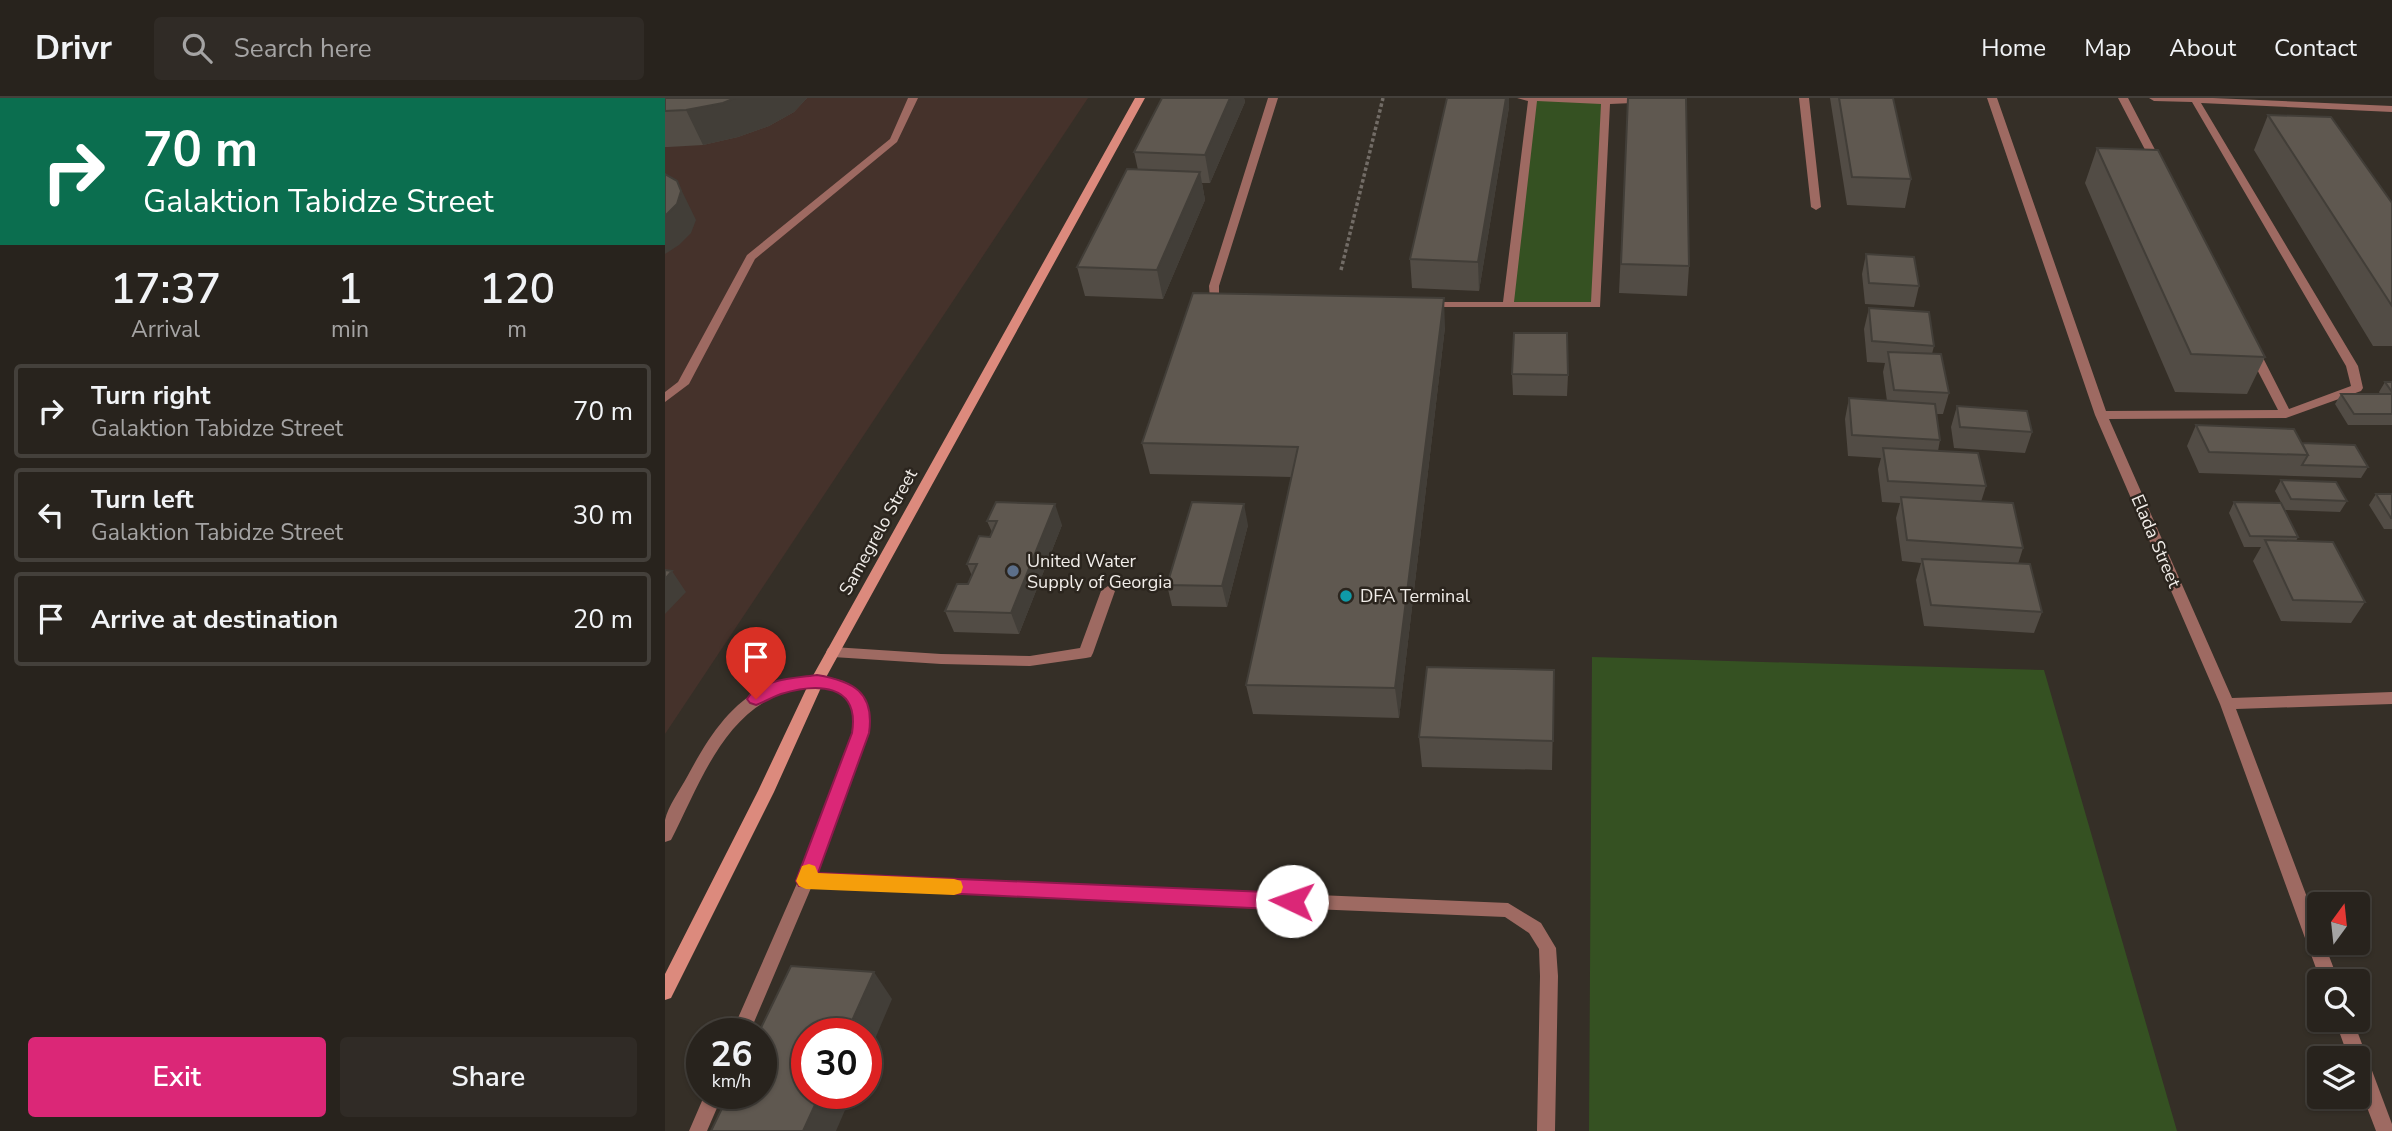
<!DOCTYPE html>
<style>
body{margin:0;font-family:"Nunito Sans",sans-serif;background:#302b26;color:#f1f3f6;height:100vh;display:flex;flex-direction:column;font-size:26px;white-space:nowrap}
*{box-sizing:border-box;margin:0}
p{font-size:23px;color:#a5a4a4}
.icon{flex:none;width:38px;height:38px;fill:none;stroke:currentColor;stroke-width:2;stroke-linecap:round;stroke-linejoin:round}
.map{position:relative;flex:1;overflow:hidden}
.drawer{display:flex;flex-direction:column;background:#28231d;width:665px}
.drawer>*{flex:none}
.guide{background:#0b6e4f;color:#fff;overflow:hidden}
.needle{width:46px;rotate:15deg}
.tools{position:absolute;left:1642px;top:794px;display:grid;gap:14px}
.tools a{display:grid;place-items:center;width:63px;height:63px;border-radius:7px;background:#28231d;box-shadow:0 2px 5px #0004,0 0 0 2px #44403b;font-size:35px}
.speed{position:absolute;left:21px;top:920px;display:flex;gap:14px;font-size:35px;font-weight:700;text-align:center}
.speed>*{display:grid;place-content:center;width:91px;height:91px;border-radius:50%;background:#28231d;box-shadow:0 2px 5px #0004,0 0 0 2px #44403b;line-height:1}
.speed small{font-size:18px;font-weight:400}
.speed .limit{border:10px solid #d22;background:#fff;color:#111}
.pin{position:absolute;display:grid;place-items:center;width:60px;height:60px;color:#fff;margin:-72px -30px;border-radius:50% 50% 50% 0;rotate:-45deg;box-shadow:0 0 7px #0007}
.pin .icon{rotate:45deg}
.me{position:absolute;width:77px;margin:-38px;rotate:273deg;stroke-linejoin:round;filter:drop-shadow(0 0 5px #0008)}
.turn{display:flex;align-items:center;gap:24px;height:147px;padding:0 28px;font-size:32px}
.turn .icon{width:91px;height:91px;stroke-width:2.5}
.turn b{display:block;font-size:49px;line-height:60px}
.eta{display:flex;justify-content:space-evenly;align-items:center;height:119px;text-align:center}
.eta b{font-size:42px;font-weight:600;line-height:49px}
.action{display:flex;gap:14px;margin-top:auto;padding:14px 28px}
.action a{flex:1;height:80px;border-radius:7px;background:#db2777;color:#fff;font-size:28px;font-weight:600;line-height:80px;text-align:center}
.action a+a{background:#302b26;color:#f1f3f6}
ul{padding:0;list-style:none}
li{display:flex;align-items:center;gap:21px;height:94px;margin:0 14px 10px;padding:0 14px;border:4px solid #44403b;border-radius:7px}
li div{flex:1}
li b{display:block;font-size:26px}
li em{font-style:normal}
header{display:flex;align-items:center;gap:42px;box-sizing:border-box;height:98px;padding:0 35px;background:#28231d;border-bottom:2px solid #44403b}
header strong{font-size:33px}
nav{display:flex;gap:38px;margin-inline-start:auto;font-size:24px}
.search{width:490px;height:63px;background:#302b26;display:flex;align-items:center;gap:18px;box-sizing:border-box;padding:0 24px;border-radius:7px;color:#a5a4a4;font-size:26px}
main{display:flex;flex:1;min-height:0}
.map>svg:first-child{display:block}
.industrial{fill:#45322b}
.green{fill:#355122}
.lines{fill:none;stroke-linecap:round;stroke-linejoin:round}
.path{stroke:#726c66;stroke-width:3.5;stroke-dasharray:3.5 2.5;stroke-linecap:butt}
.service{fill:#9e6a62;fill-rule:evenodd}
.minor{fill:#9e6a62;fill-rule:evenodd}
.secondary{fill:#dc8a7d;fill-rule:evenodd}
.wall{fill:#524c45}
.shaded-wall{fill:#423e38}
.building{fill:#5f5850;stroke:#423e38;stroke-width:2}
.route{fill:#db2777;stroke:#8e194d;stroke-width:2}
.slow{fill:#f59e0b}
.service-dot{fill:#5c6f8a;stroke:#2b251e;stroke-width:2.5}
.culture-dot{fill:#0f9aa8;stroke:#2b251e;stroke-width:2.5}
.labels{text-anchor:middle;stroke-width:5;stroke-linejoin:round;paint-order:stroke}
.street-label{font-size:18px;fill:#f1ede9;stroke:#2b251e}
.poi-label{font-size:18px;fill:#f1ede9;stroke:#2b251e;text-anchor:start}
</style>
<header>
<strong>Drivr</strong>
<div class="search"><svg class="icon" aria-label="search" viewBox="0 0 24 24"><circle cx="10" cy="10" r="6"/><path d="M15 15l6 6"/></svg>Search here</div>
<nav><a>Home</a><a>Map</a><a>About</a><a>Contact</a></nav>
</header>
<main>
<section class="drawer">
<div class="guide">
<div class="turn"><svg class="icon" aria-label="right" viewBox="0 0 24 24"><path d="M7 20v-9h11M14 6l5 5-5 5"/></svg><div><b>70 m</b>Galaktion Tabidze Street</div></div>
</div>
<div class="eta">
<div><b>17:37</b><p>Arrival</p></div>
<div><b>1</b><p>min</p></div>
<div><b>120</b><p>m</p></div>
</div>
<ul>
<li><svg class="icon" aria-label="right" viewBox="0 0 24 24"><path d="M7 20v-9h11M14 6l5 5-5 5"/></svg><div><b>Turn right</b><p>Galaktion Tabidze Street</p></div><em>70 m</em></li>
<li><svg class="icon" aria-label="left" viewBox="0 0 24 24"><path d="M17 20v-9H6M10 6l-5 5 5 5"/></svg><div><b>Turn left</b><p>Galaktion Tabidze Street</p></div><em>30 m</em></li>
<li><svg class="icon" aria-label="arrive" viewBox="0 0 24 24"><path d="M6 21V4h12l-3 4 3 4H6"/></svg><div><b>Arrive at destination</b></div><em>20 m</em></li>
</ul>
<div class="action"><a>Exit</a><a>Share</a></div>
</section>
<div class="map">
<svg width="1727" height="1033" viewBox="0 0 1727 1033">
<rect width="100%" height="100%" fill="#352f27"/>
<path class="industrial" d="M0,0H423L0,636Z"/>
<path class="green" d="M868,0H941L931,207H843Z
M927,559L1379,572L1512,1033H924Z"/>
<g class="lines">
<path class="path" d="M676,172L718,0"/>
<path class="service" d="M243,0H253L232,44L90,161L24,286L0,304V294L13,284L82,157L225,41Z
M603,0H613L554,188V198L568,206L562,209L545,201L544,188Z
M852,0H1018L1013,3L945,6L935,209H757L755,207L761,204H838L863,3ZM872,3L936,6L926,204H849Z
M1134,0H1144L1156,109L1151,112L1146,109Z"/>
<path class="minor" d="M1322,0H1332L1441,313L1613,312L1581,250L1587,247L1593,250L1624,311L1686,288L1681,268L1527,4L1489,3L1484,0H1548L1727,8V14L1536,5L1693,268L1698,290L1696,293L1621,320L1444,321L1567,600L1727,594V606L1571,611L1654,831V845H1659L1674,884H1656L1555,606L1430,317Z
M1453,0H1463L1498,67L1496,69L1488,67Z
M443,488L450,493L428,555L426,559L421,560L365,568L276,566L168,559L163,558L161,554L163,550L168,549L276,556L365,558L415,550L436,493Z
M150,578C187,579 207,596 204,635L152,776L843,805L876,825L891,850L893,878L890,1033H872L875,878L874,851L864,835L840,819L146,790L84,936H66L133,783L188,635C190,616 188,598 168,591C153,586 135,588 120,594C57,617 35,686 6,742L0,744C0,737 0,729 0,722C3,708 15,692 22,679C51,625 82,579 150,578Z
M1670,922H1688L1727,1026V1033H1711L1692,983V961H1684Z
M40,996H58L42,1033H24Z"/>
<path class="secondary" d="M470,0H480L159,583L109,694L6,900L0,902V876L93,693L145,583Z"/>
</g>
<path class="wall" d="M0,0H142L129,14L104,28L73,39L38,47L3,49H0Z
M497,0H579L580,4L545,85H537L540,102L498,201L420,198L412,169L473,72L469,54Z
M963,0L1024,168L1022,198L954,195Z
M1165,0H1228L1246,81L1240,110L1182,107Z
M844,9L814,193L747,190L745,161Z
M1603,17L1727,105V248H1708L1589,52Z
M1432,50L1600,259L1582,296L1510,294L1420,85Z
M1201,156L1254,188L1249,209L1200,206L1197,176Z
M1204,210L1269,248L1267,256L1284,295L1278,316H1271L1275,342L1273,353L1321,388L1316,404L1358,450L1353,466L1377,514L1369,535L1259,528L1251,482L1256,465L1237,463L1231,420L1235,405L1217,404L1213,371L1216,360L1183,358L1180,321L1184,300L1222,303L1218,274L1220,265L1202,264L1199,231Z
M780,229L734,620L588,616L581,587L626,379L485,376L477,345Z
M847,276L903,277L902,298L848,297Z
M1720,284H1727V327H1683L1670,306L1676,296H1715L1714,294Z
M1292,308L1367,334L1360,355L1289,350L1286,329Z
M1531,327L1637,345L1703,369L1696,380L1534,375L1522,348Z
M1616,382L1682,403L1675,414L1620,412L1610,393Z
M1711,396H1727V431H1719L1704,407Z
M1569,404L1633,439L1631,443L1700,504L1686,525L1616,523L1588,463L1596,449H1579L1564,415Z
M322,423L397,427L354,536L289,534L280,513L303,486L307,478L302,466L325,439L327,434Z
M583,427L562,509L507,508L502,487Z
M889,572L887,672L757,669L754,639Z"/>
<path class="shaded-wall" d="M70,0H142L129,14L104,28L73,39L38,47L21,12Z
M565,0H579L580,4L545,85L540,57Z
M841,0H844V9L814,193L813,164Z
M535,74L540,102L498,201L492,172Z
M12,83L31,122L26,135L14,147L0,156V118Z
M779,200L780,229L734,620L730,590Z
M390,406L397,427L354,536L346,515Z
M579,406L583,427L562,509L557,488Z
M7,473L21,494L0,516V481Z
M209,874L227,901L201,962V936H181Z
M155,996H187L171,1033H138Z"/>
<path class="building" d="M0,0H70L58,5L21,12L0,13Z
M497,0H565L540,57L469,54Z
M782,0H841L813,164L745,161Z
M963,0H1021L1024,168L956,166Z
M1174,0H1228L1246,81L1187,79Z
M1603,17L1666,19L1727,105V208Z
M1432,50L1493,52L1600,259L1526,256Z
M462,71L535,74L492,172L412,169Z
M0,76L12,83L16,93L12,106L0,118Z
M1201,156L1249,159L1254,188L1204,185Z
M528,195L779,200L730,590L581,587L633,349L477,345Z
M1204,210L1264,214L1269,248L1207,243Z
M849,235H902L903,277L847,276Z
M1223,254L1276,256L1284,295L1229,292Z
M1720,284H1727V294Z
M1676,296H1727V316H1689Z
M1184,300L1270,306L1275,342L1187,337Z
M1292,308L1362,313L1367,334L1295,329Z
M1531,327L1629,331L1643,357L1544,354Z
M1637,345L1690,347L1703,369L1637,367L1643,357Z
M1218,350L1313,355L1321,388L1223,383Z
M1616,382L1671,384L1682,403L1626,401Z
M1711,396H1727V420H1726Z
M1236,399L1348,405L1358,450L1242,442Z
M331,404L390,406L346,515L280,513L292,486H303L312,466H302L314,438L325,439L332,423H322Z
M527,404L579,406L557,488L502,487Z
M1569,404L1616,405L1633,439L1585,438Z
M1600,442L1668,444L1700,504L1628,502Z
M1257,461L1365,466L1377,514L1266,507Z
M0,472L7,473L0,481Z
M762,569L889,572L888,643L754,639Z
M126,868L209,874L181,936H142V996H155L138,1033H46L64,996H96V936H93Z"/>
<path class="route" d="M152,577C188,583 210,594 204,635L153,775L627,795L634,797L636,803L634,809L627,812L134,788L131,783L187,635C195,585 152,585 116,596C107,599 100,604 91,607L85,605L82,601C94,581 132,580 152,577Z"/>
<path class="slow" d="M144,766L150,768L153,775L289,781L296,783L298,789L296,795L289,797L141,791L134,788L131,783L137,768Z"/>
<circle class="service-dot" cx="348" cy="473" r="7"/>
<circle class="culture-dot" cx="681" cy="498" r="7"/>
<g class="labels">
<g class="street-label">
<text transform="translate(213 434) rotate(-61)" y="6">Samegrelo Street</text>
<text transform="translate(1491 443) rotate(67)" y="6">Elada Street</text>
</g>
<g class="poi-label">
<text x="362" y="469">United Water<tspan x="362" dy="21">Supply of Georgia</tspan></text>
<text x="695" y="504">DFA Terminal</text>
</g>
</g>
</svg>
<div class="tools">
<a><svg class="needle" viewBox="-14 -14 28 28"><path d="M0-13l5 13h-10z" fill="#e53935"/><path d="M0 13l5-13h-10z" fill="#a5a4a4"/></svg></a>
<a><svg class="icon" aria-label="search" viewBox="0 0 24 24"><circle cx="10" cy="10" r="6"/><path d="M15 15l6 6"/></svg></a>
<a><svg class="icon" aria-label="layers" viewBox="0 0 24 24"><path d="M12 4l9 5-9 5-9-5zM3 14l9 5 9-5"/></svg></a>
</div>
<div class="speed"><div>26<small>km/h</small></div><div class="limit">30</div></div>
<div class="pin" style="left:91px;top:601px;background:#d93025"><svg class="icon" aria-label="arrive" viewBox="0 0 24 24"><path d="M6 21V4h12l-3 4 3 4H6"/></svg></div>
<svg class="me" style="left:627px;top:803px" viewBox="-20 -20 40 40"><circle r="19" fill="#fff"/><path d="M0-13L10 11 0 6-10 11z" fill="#db2777"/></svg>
</div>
</main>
